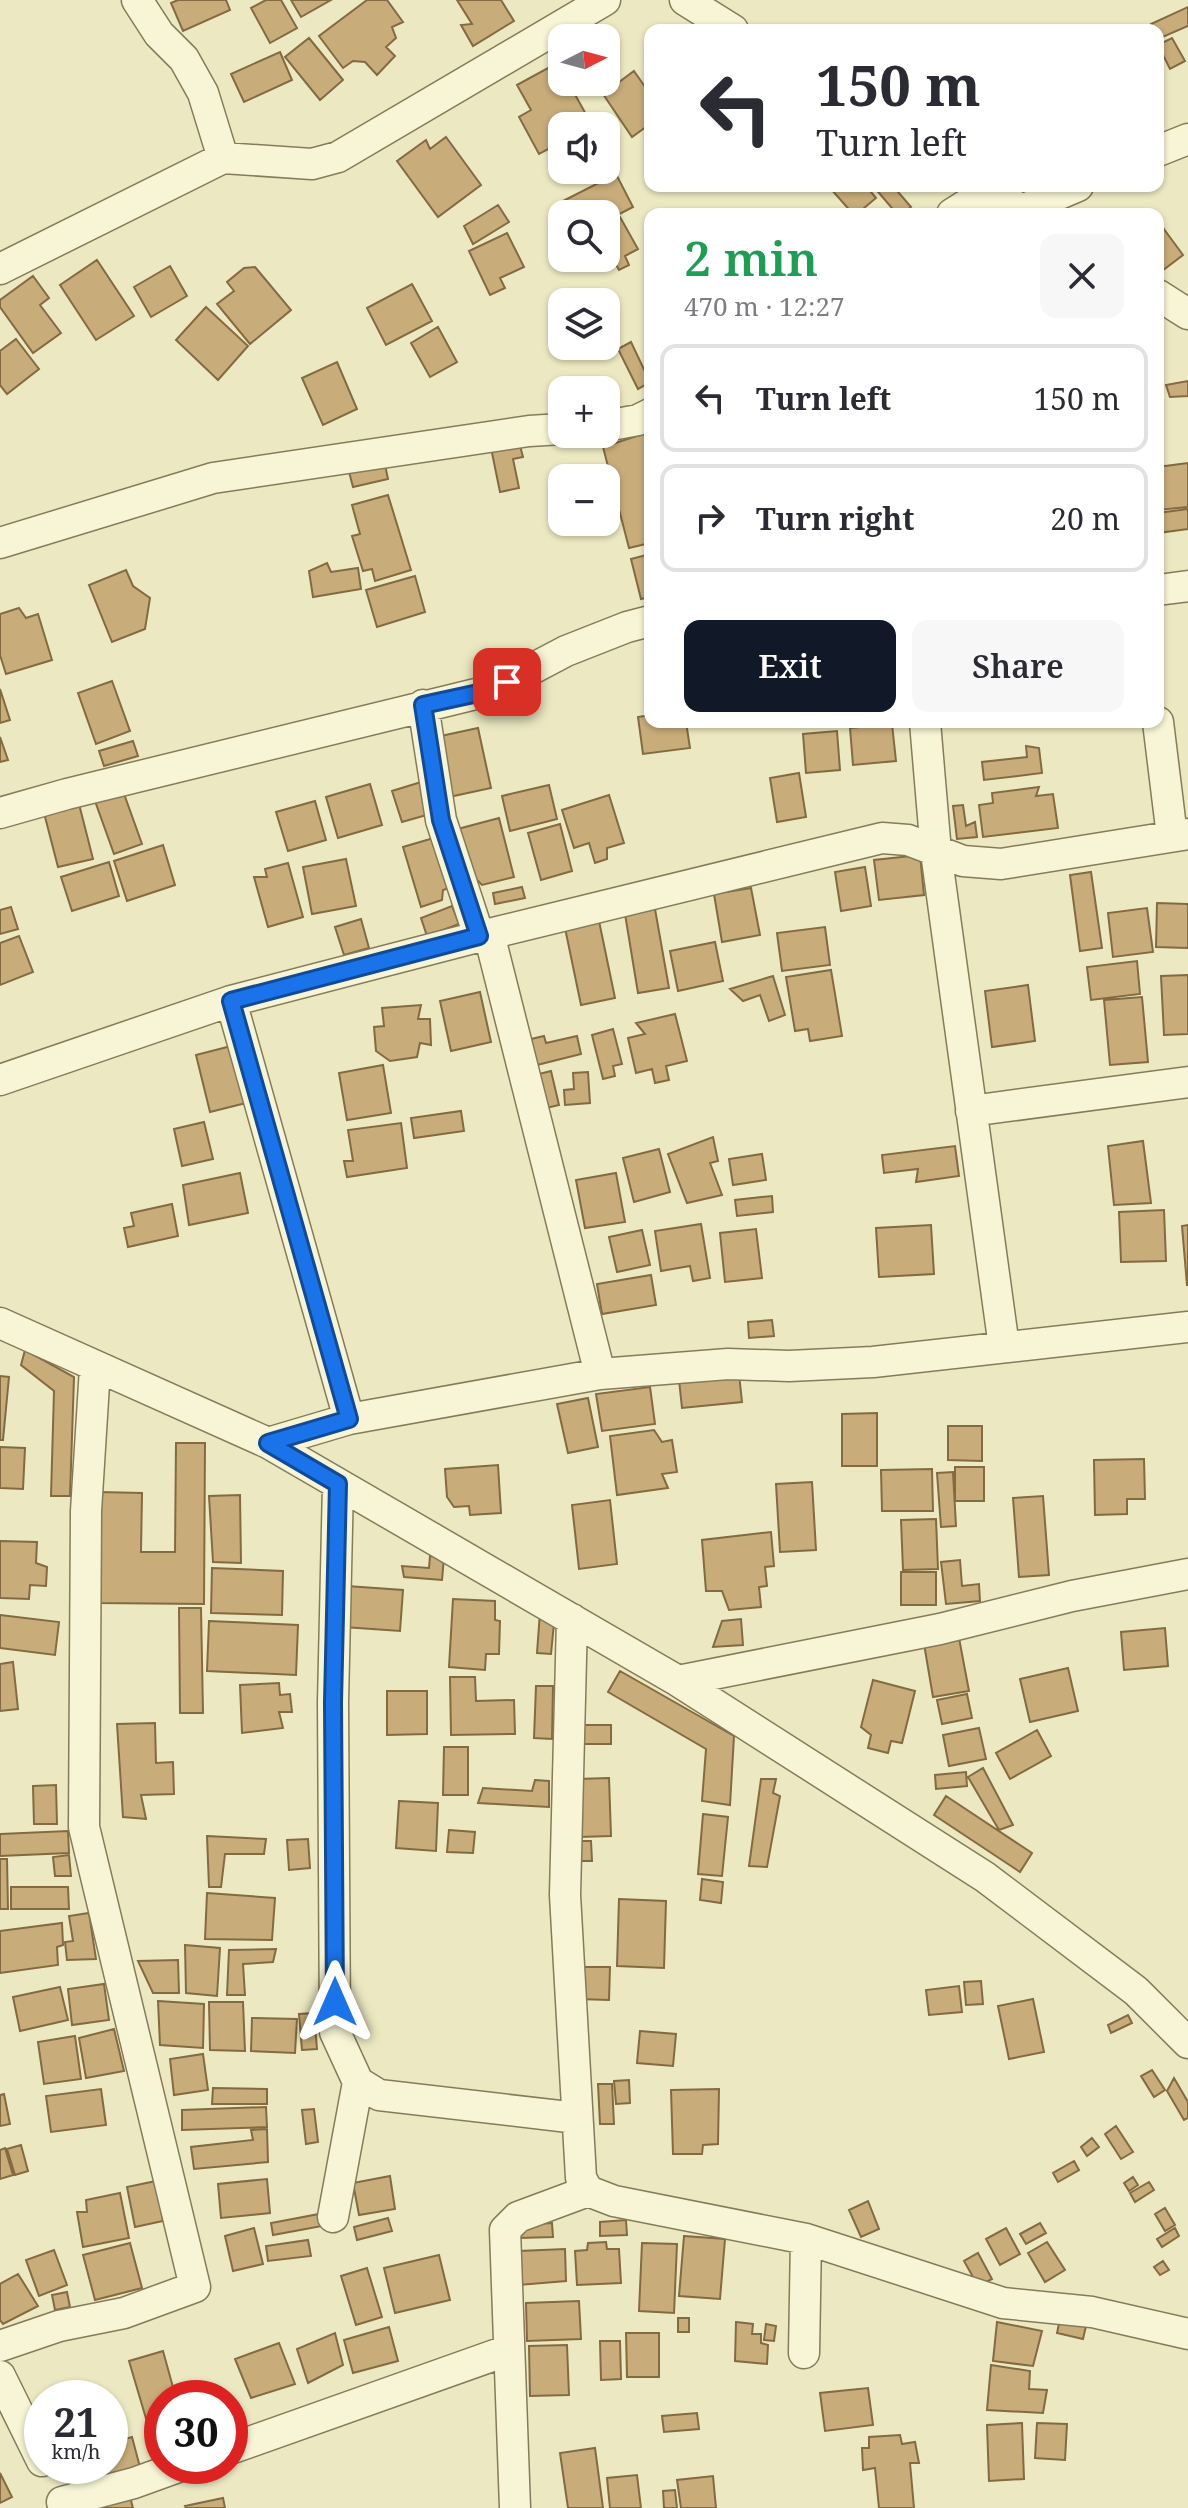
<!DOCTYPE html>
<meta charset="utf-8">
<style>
body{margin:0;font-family:"Noto Serif",serif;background:#f7f7f7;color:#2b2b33;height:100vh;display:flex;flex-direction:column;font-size:30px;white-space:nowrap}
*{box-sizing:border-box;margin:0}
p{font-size:26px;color:#7c7c81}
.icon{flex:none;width:44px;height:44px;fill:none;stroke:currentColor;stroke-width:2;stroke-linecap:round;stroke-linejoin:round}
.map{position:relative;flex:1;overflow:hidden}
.drawer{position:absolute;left:644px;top:208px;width:520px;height:520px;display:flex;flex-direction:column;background:#fff;border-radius:16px;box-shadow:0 2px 6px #0004}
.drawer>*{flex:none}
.hud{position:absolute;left:644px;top:24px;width:520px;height:168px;border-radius:16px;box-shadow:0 2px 6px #0004;background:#fff;color:#2b2b33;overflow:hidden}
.needle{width:52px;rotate:84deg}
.fabs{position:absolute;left:548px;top:24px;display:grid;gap:16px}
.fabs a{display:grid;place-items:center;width:72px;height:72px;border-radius:16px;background:#fff;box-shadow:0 2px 6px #0004;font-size:40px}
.speed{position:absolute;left:24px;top:2380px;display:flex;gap:16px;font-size:40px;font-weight:700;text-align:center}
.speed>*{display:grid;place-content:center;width:104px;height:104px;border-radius:50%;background:#fff;box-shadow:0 2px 6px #0004;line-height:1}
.speed small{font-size:20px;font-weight:400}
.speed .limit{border:12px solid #d22;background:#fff;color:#111}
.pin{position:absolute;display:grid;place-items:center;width:68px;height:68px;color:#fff;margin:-34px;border-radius:16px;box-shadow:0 4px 12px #0006}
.me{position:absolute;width:88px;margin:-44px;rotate:0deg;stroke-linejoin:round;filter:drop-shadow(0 0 6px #0008)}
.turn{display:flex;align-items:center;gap:28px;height:168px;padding:0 40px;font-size:36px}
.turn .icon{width:104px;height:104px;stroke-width:2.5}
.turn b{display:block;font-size:56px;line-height:68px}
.round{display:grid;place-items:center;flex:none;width:84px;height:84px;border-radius:16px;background:#f7f7f7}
.overview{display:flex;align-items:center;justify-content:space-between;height:136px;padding:0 40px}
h1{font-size:48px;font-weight:600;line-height:60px;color:#1e9e55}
.button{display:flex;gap:16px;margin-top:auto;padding:16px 40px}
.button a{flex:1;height:92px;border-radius:16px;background:#111827;color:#fff;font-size:32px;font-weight:600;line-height:92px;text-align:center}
.button a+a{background:#f7f7f7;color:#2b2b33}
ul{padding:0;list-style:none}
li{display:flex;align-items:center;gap:24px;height:108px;margin:0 16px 12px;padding:0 24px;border:4px solid #e1e1e2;border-radius:16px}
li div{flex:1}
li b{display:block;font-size:30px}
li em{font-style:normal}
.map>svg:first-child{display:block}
.building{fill:#c8ad7a;stroke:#836a41;stroke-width:2}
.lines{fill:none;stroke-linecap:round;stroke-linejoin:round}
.minor-casing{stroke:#857b5a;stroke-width:33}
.minor{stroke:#f7f5d5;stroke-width:30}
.route-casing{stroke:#114b97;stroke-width:20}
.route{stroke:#1a73e8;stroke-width:14}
</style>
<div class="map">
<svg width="1188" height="2508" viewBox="0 0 1188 2508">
<rect width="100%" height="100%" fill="#ece9c2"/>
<path class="building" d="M178,0H226L230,10L183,31L171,3Z
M266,0H281L297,28L270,43L251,8Z
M291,0H331L301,17Z
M367,0H387L403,22L392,27L396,38L386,47L395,56L377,75L365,62L353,61L343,68L319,36Z
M457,0H501L514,21L473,46L461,25L472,24Z
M1188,7V26L1158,39V30H1154L1151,24Z
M309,38L343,80L320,100L285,57Z
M1172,38L1185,61L1170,69L1158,45Z
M280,52L292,80L244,102L231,74Z
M557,63L562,71V82H568L592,125L562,126V142L539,154L519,117L531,110L517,85Z
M634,71L650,94V124L632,137L603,94Z
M446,137L481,185L438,217L397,161L426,140L430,149Z
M616,174L633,207L606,221V214H570L563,201Z
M834,186H866L876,198L857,214H853L831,189Z
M873,186H893L911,207L903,214H897Z
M498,205L509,222L473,244L464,226Z
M620,217L638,249L625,256L629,265L619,270L614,261L596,271L589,258H606V224Z
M1158,221L1183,255L1158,274Z
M507,233L524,267L500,278L505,288L490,295L469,251Z
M97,260L134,316L96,340L60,285Z
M170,266L187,296L151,317L134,287Z
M255,267L291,310L250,344L217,304L234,291L227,282L244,268Z
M33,276L49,298L40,305L61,333L33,353L0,307V300Z
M412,284L432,321L386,345L367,308Z
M206,307L248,346L218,380L176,340Z
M438,327L457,362L430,377L411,343Z
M16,339L39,369L7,394L0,385V351Z
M631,342L650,382L638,389L618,349Z
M337,362L357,409L323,425L302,378Z
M1188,381V396L1170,397L1166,385Z
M649,432L650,543L629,548L603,447Z
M519,442L523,457L513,459L519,488L500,492L491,448Z
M384,460L388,479L353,487L348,468Z
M1188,463V507L1158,510V467Z
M388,495L411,570L375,581L372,569L363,571L352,536L360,534L352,505Z
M1188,509V529L1158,533V513Z
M650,554V597L641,599L631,559Z
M327,563L331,572L358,568L361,589L313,597L309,571Z
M126,570L133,586L150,598L145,629L112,642L89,585Z
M415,576L425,612L377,627L366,590Z
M19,608L26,618L38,614L52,660L6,674L0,655V614Z
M112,681L130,731L96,744L78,693Z
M0,689L10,720L0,723Z
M650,715V722H686L690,748L643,754L638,717Z
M892,724L896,761L853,765L850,728Z
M478,728L491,788L449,797L436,737Z
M837,731L840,770L806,773L803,734Z
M0,737L8,760L0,762Z
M133,741L138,756L104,766L99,751Z
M1026,746L1039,748L1042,773L984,780L982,762L1027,757Z
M799,773L806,817L777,822L770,778Z
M421,782L430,814L402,822L392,791Z
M370,784L382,825L338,838L326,797Z
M549,785L557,819L510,831L502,796Z
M1039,787L1036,796L1053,794L1058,828L983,837L979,805L993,803L992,793Z
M123,791L142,844L114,854L95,801Z
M609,795L624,843L607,848V859L595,863L589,843L574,848L562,810Z
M315,801L326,840L288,851L276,812Z
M79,804L93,859L58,867L44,813Z
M963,805L966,826L975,822L977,837L957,839L953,806Z
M499,818L514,877L482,885L476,879L454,830Z
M560,824L572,871L541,880L528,833Z
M437,837L453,887L443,890L442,900L421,907L403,847Z
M163,845L175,885L127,901L114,861Z
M920,855L924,895L879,900L874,860Z
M346,859L356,906L312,914L303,867Z
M109,862L119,896L72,911L61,877Z
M288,863L303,917L268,927L254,877H267L265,869Z
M865,867L871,906L841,911L835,872Z
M1091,872L1102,948L1080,951L1070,875Z
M522,887L525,898L495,904L493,893Z
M751,888L760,935L722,942L714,894Z
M1157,903L1188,904V948L1156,947Z
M452,906L459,924L427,936L421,918Z
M11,907L18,929L0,934V910Z
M1147,908L1153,952L1113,957L1108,913Z
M655,909L669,988L638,993L625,914Z
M361,919L369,948L344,955L335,927Z
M599,921L615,998L581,1005L565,928Z
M825,927L830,965L782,971L777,933Z
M19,936L33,972L0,985V943Z
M715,942L723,981L678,991L670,951Z
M1137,961L1140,994L1091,1000L1087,967Z
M831,970L842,1036L810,1041L808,1029L795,1031L786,977Z
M1188,975V1034L1164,1035L1161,976Z
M773,976L785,1015L769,1021L760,995L743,1001L730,989Z
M1028,985L1035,1041L992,1047L985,991Z
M480,992L491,1042L451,1051L440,1001Z
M1142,997L1148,1062L1110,1065L1104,1000Z
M421,1005L418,1019H430L431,1045L420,1043L417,1057L390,1061L376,1051L374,1027L384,1026L382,1008Z
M675,1014L687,1061L666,1066L669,1080L655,1083L652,1069L636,1073L628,1038L645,1034L636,1023Z
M613,1029L622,1064L613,1066L615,1076L603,1079L592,1035Z
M544,1036L546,1043L577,1036L581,1054L537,1065L531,1039Z
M235,1045L250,1102L210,1112L196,1055Z
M383,1065L391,1113L347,1120L339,1073Z
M551,1071L559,1105L546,1108L539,1074Z
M588,1072L590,1103L565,1105L564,1090L574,1089L573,1073Z
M461,1111L464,1131L414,1138L411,1118Z
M204,1122L213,1159L182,1166L174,1129Z
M401,1123L407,1168L347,1177L344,1161H353L348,1130Z
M713,1137L718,1161L710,1163L722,1195L687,1203L668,1154Z
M1143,1141L1151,1203L1114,1205L1108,1146Z
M955,1146L959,1176L916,1182L918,1169L884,1173L882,1155Z
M659,1149L670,1192L634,1202L623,1158Z
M762,1154L766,1180L733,1185L729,1159Z
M240,1173L248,1213L189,1225L183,1185Z
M616,1173L625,1222L585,1228L576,1180Z
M772,1196L773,1212L737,1216L735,1200Z
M172,1204L178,1236L128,1247L124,1228L134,1226L131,1213Z
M1164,1210L1166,1261L1121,1262L1119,1212Z
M701,1224L710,1278L693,1281L690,1266L661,1271L655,1231Z
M931,1225L934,1274L879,1277L876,1228Z
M1188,1225V1285H1187L1182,1226Z
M756,1229L762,1278L725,1282L720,1233Z
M642,1230L650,1265L617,1272L609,1237Z
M651,1275L656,1305L602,1314L597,1284Z
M772,1320L774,1336L749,1338L748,1322Z
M25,1350L74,1377L70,1496H51L54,1391L21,1365Z
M739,1374L742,1402L682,1408L679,1380Z
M0,1376L9,1377L3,1440H0Z
M650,1387L655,1424L602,1431L596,1394Z
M588,1398L598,1447L568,1453L557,1404Z
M877,1413V1466H842V1414Z
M948,1426H982V1461L948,1460Z
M654,1430L662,1442L672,1440L677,1472L662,1474L668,1488L617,1495L610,1436Z
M176,1443H205L204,1604L98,1603L99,1492L142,1493L141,1552H175Z
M0,1447L25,1448L23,1489L0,1488Z
M1144,1459L1145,1499H1127V1514L1095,1515L1094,1460Z
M498,1465L501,1513L470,1515L469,1506L454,1507L447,1497L445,1469Z
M955,1467H984V1501H955Z
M932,1469L933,1511H882L881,1470Z
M953,1472L956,1526L941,1527L937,1473Z
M812,1482L816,1550L780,1552L776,1484Z
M240,1495L241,1563L213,1562L209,1496Z
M1043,1496L1049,1575L1019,1577L1013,1498Z
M610,1500L617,1564L579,1569L572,1505Z
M936,1519L938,1569L903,1570L901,1520Z
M771,1532L774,1566L765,1567L767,1586L759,1587L761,1607L729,1610L722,1591H706L702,1540Z
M0,1541L37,1542L36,1563L47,1567L46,1586L30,1585L29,1599L0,1598Z
M430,1556L444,1557L442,1580L404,1577L402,1566L429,1568Z
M960,1560L962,1586L979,1584L980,1601L946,1604L941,1562Z
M212,1568L283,1571L282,1615L211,1613Z
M901,1572H936V1605H901Z
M347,1586L403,1590L400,1631L344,1627Z
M453,1599L495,1601V1620L500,1621L499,1654H486L485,1670L449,1667Z
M179,1608H201L203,1713H180Z
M540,1612L555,1613L551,1654L537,1653Z
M0,1615L59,1622L55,1655L0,1648Z
M741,1619L743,1645L713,1647L722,1621Z
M209,1621L298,1625L296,1675L207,1671Z
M1165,1628L1168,1666L1124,1670L1121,1632Z
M959,1638L969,1691L933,1697L924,1644Z
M13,1662L18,1709L0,1711V1664Z
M1068,1668L1078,1711L1030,1722L1020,1679Z
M620,1671L734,1736L730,1805L702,1801L706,1749L608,1692Z
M450,1677H475L476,1701L514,1700L515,1734L451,1735Z
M873,1680L915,1691L902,1743L891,1741L888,1753L868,1748L871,1735L861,1727Z
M279,1683L280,1695L290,1694L292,1712H279L283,1728L242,1733L240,1685Z
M536,1686H553L552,1739L534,1738Z
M387,1691H427V1734L387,1735Z
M967,1694L972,1718L942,1724L937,1700Z
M155,1723L156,1763L173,1762L174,1794L141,1795L146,1819L123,1817L117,1724Z
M577,1725H611V1744H577Z
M979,1728L986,1759L949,1766L943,1735Z
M1037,1730L1051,1756L1010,1779L996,1753Z
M444,1747H468V1795H443Z
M983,1768L1013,1825L999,1830L968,1777Z
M966,1772L967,1786L936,1789L935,1775Z
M609,1778L611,1836L579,1837L577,1779Z
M761,1779H776L773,1793L780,1796L767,1867L749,1866Z
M535,1780L549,1781V1807L478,1803L483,1788L532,1791Z
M56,1785L57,1824H34L33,1786Z
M946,1796L1032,1853L1020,1872L934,1815Z
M399,1801L438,1803L436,1851L396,1848Z
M703,1814L728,1817L722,1876L698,1874Z
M449,1830L475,1832L473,1853L447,1852Z
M68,1831L69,1853L0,1856V1834Z
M207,1836L266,1839L264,1854H225L221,1887H209Z
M308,1839L310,1868L289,1870L287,1840Z
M573,1841H591L592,1861H574Z
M69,1855L71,1876H55L53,1857Z
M0,1859H7L8,1909H0Z
M702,1879L723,1882L721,1903L700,1900Z
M11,1887H68L69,1909H11Z
M207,1893L275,1898L272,1940L205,1939Z
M619,1899L666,1901L664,1968L617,1966Z
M89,1913L96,1959L67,1960L65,1942L73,1941L69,1916Z
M62,1923L63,1945L57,1947L58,1965L0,1973V1931Z
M185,1945L220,1948L217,1996L186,1993Z
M276,1949L273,1962L243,1964L245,1995H227L229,1950Z
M178,1960L179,1993H153L138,1961Z
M578,1967H610L609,2000L578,1999Z
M981,1981L983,2004L966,2005L964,1982Z
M104,1984L109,2020L72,2025L68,1989Z
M959,1986L962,2012L929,2015L926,1990Z
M60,1987L68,2020L20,2031L13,1997Z
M1033,1999L1044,2052L1009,2059L998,2006Z
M158,2001L204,2004L203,2048L160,2045Z
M209,2002H243L245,2051L210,2050Z
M314,2013L317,2049L302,2050L299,2014Z
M1128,2015L1132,2023L1111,2033L1108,2025Z
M252,2018L297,2019L295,2053L251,2051Z
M114,2029L124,2071L86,2078L79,2038Z
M640,2031L676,2034L673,2066L637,2063Z
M75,2036L81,2079L44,2084L38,2042Z
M203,2054L208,2090L174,2095L170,2059Z
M1152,2070L1165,2090L1154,2097L1141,2076Z
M1174,2078L1188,2102V2118L1184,2120L1167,2091Z
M629,2080L630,2103L616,2104L614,2081Z
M598,2084H612L614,2124H600Z
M213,2088L267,2089V2104H212Z
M101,2089L106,2125L51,2132L46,2096Z
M719,2089L718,2144L703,2145L702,2154H673L671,2090Z
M4,2094L10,2124L0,2126V2095Z
M266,2107L267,2127L182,2130V2110Z
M314,2109L318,2142L306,2144L302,2110Z
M1116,2126L1133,2152L1121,2159L1105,2134Z
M267,2129L268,2162L194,2169L191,2147L253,2140L251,2130Z
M1092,2138L1099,2147L1087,2156L1081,2147Z
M21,2145L28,2171L15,2175L7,2149Z
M5,2148L13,2175L0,2179V2150Z
M1074,2161L1079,2170L1058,2182L1053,2173Z
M390,2176L395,2209L359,2215L353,2183Z
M1133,2177L1138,2185L1129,2191L1124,2183Z
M267,2179L270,2213L221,2218L218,2184Z
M156,2181L163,2221L135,2227L127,2187Z
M1149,2182L1154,2190L1135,2202L1130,2193Z
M120,2193L129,2238L83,2247L77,2212H87L86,2200Z
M868,2201L879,2229L861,2237L849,2210Z
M1165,2208L1175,2225L1165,2231L1155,2214Z
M319,2214L322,2226L273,2235L271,2223Z
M388,2218L392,2231L357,2240L354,2227Z
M626,2220L627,2235L600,2236V2222Z
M552,2223L553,2237L519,2238V2225Z
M1040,2223L1046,2233L1026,2244L1020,2234Z
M254,2228L263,2264L233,2271L225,2236Z
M1006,2228L1020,2254L1000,2265L986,2239Z
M1175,2228L1179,2236L1162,2247L1157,2239Z
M684,2236L725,2239L720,2299L679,2296Z
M308,2240L311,2256L268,2261L266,2246Z
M606,2242L607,2249H619L621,2283L577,2285L575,2251L587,2250L588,2243Z
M1047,2242L1065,2270L1045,2282L1028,2253Z
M130,2243L142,2288L95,2300L83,2255Z
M642,2243L677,2244L674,2313L639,2311Z
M565,2249L566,2281L519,2285V2251Z
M54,2250L67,2285L39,2296L26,2260Z
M978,2253L992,2279L978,2286L964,2261Z
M439,2255L450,2300L395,2313L384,2268Z
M1163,2261L1169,2270L1160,2275L1154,2267Z
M367,2268L382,2317L356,2325L341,2276Z
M18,2274L38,2306L3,2324L0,2320V2284Z
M67,2292L70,2307L55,2310L52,2295Z
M579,2301L581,2339L527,2341L526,2303Z
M678,2318H689V2332H678Z
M1060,2319L1086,2326L1083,2339L1057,2333Z
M736,2322L753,2324L752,2334H761V2343L768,2345L767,2364L735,2361Z
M997,2322L1042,2331L1033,2366L993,2361Z
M766,2324L776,2326L774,2341L764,2340Z
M389,2327L398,2361L353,2373L344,2340Z
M335,2333L343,2365L308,2383L297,2349Z
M626,2333H659V2377H627Z
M600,2341H620L621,2379L601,2380Z
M279,2343L295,2384L251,2398L235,2359Z
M567,2345L569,2395L530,2396L529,2346Z
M163,2351L176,2398H162V2429L150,2432L129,2361Z
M991,2365L1030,2371L1029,2389L1047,2390L1043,2413L987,2410Z
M868,2388L873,2425L825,2431L820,2393Z
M697,2413L699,2429L664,2432L662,2416Z
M1022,2423L1024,2479L989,2481L987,2425Z
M1037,2423L1067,2424L1065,2460L1035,2458Z
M900,2435L902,2444L915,2442L919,2463H910L914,2508H879L875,2468L863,2470L862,2448H869V2437Z
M132,2437L141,2471L87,2484L82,2466H110V2443Z
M595,2448L603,2508H568L560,2453Z
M0,2473L12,2497L0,2503Z
M637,2475L641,2508H610L607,2478Z
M713,2476L716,2508H681L677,2480Z
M675,2490L677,2508H664L663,2491Z
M129,2493L133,2508H80Z
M223,2498L225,2508H186L185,2506Z"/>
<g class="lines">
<defs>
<path id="minor" d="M137,0L159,34L184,59L203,93L223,158
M685,0L733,30
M1158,151L1188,139
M983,186L1028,214
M1022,210L1078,186
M952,214L990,190
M0,269L223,158L312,164L338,157L605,0
M1158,295L1188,314
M606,426L638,420L650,414
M0,543L213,478L529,431L562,429
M1158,590L1188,586
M423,705L441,820L479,936
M925,722L936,852L1004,1347
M1158,722L1172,836
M0,813L67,794L492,690L566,651L627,627L650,621
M489,934L600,1374
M231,1001L349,1419
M0,1080L231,1001L489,934L882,838L908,840L963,861L1001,864L1188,834
M971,1111L1188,1082
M0,1323L268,1443L678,1681L985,1877L1136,1991L1188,2043
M268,1443L349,1419L600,1374L728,1364L789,1366L873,1362L1188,1327
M338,1484L333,1702L335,2032L358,2082L379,2095L577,2118
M572,1619L565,1895L581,2178L588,2191L614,2201L806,2239L1003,2303L1092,2312L1188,2334
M678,1681L940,1629L1072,1596L1188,1574
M333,2217L358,2082
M0,2346L59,2326L124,2313L195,2287L84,1827L86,1511L95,1368
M804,2353L806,2239
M0,2376L42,2461
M230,2449L509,2350
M62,2502L134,2483L181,2466
M515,2508L505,2230L518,2217L588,2191"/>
</defs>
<use href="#minor" class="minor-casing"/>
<use href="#minor" class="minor"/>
</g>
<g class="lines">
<defs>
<path id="route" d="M335,2002L333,1702L338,1484L268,1443L349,1419L231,1001L479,936L441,820L423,705L492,690L507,682"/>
</defs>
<use href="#route" class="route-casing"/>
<use href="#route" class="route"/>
</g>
</svg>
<div class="fabs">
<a><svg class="needle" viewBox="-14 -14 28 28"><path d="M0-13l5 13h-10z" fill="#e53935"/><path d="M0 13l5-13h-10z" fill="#7c7c81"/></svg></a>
<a><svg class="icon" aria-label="sound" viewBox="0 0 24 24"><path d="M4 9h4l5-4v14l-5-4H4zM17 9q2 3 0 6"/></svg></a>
<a><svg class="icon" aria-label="search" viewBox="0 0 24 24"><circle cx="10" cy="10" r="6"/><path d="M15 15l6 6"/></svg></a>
<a><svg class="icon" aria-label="layers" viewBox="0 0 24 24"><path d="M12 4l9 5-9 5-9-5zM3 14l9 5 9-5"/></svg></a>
<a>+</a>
<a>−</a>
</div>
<div class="speed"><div>21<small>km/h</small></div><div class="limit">30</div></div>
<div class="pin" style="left:507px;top:682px;background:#d93025"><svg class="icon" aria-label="arrive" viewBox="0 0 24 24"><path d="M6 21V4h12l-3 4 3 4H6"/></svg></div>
<svg class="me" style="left:335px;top:2002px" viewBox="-20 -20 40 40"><path d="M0-17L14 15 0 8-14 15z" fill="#1a73e8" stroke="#fff" stroke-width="4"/></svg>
<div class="hud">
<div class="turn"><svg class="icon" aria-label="left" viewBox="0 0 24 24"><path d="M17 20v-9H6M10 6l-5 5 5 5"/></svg><div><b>150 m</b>Turn left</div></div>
</div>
<section class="drawer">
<div class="overview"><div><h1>2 min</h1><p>470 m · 12:27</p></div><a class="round"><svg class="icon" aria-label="close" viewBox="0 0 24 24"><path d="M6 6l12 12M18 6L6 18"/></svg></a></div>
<ul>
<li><svg class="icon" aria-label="left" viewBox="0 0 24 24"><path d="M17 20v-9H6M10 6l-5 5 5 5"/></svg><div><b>Turn left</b></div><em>150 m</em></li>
<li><svg class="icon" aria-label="right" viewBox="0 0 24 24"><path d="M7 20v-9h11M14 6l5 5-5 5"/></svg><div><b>Turn right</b></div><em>20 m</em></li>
</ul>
<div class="button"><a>Exit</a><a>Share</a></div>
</section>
</div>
